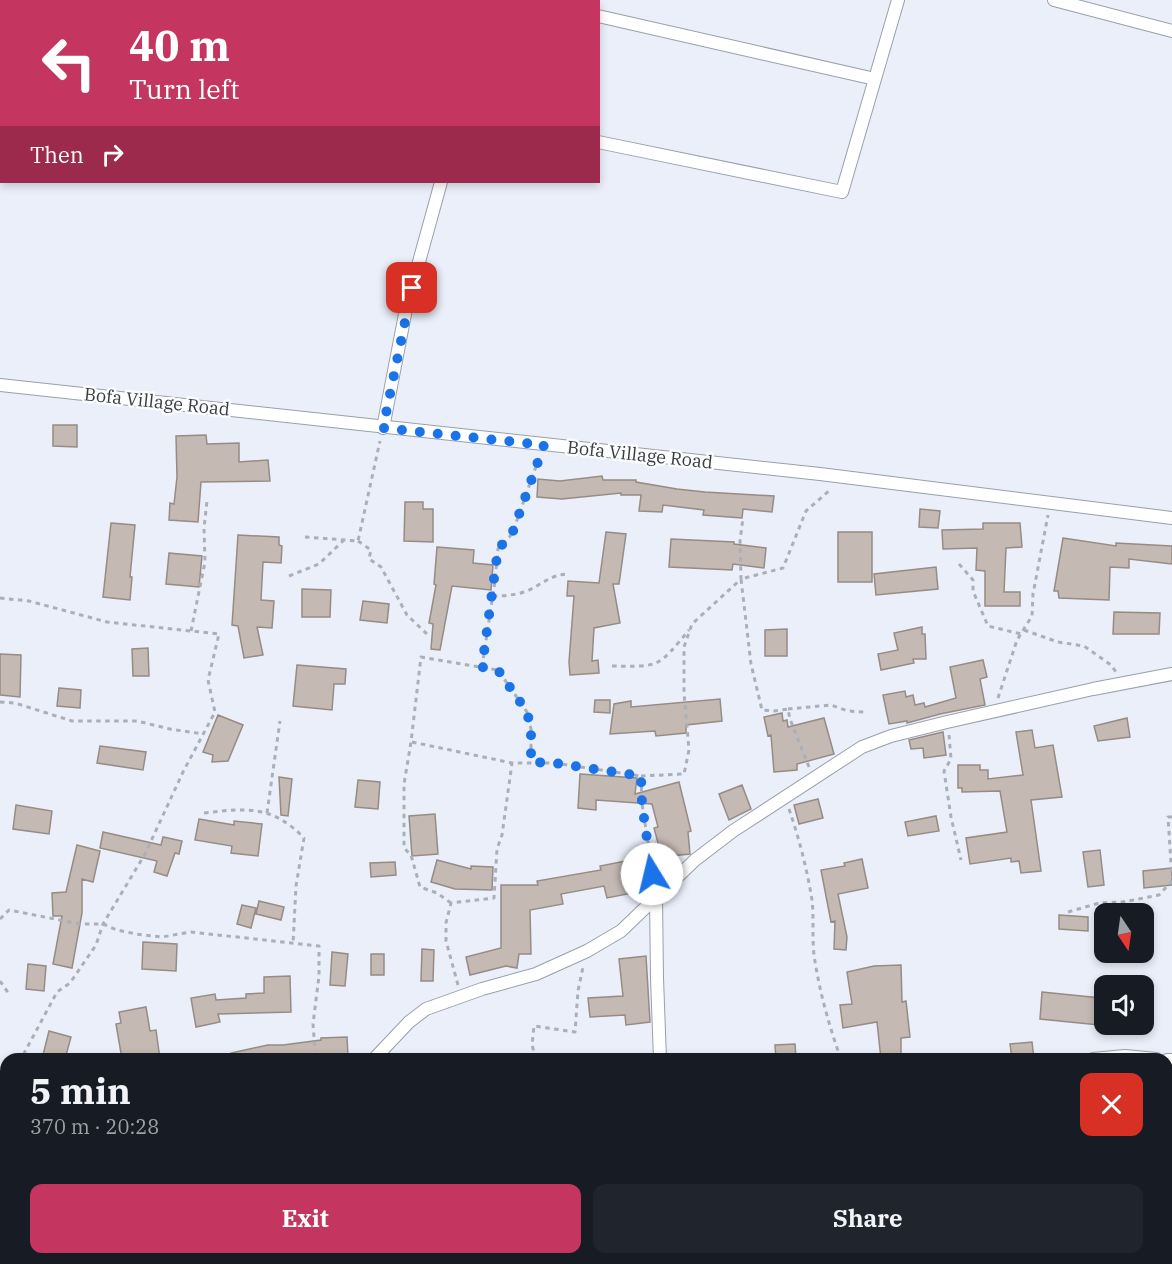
<!DOCTYPE html>
<meta charset="utf-8">
<style>
body{margin:0;font-family:"IBM Plex Serif",serif;background:#20242c;color:#f1f3f6;height:100vh;display:flex;flex-direction:column;font-size:22px;white-space:nowrap}
*{box-sizing:border-box;margin:0}
p{font-size:20px;color:#9ea1a6}
.icon{flex:none;width:33px;height:33px;fill:none;stroke:currentColor;stroke-width:2;stroke-linecap:round;stroke-linejoin:round}
.map{position:relative;flex:1;overflow:hidden}
.details{position:absolute;left:0px;top:1053px;width:1173px;height:212px;display:flex;flex-direction:column;background:#171b24;border-radius:18px 18px 0 0;box-shadow:0 3px 9px #0003}
.details>*{flex:none}
.guide{position:absolute;left:0px;top:0px;width:600px;height:183px;box-shadow:0 3px 9px #0003;background:#c4355f;color:#fff;overflow:hidden}
.needle{width:39px;rotate:167deg}
.tools{position:absolute;left:1094px;top:903px;display:grid;gap:12px}
.tools a{display:grid;place-items:center;width:60px;height:60px;border-radius:12px;background:#171b24;box-shadow:0 3px 9px #0003;font-size:30px}
.pin{position:absolute;display:grid;place-items:center;width:51px;height:51px;color:#fff;margin:-26px;border-radius:12px;box-shadow:0 3px 9px #0006}
.me{position:absolute;width:66px;margin:-33px;rotate:351deg;stroke-linejoin:round;filter:drop-shadow(0 0 4px #0008)}
.turn{display:flex;align-items:center;gap:21px;height:126px;padding:0 30px;font-size:27px}
.turn .icon{width:78px;height:78px;stroke-width:2.5}
.turn b{display:block;font-size:42px;line-height:51px}
.then{display:flex;align-items:center;height:57px;padding:0 30px;background:#0003;gap:12px;font-size:22px}
.round{display:grid;place-items:center;flex:none;width:63px;height:63px;border-radius:12px;background:#20242c}
.head{display:flex;align-items:center;justify-content:space-between;height:102px;padding:0 30px}
h1{font-size:36px;font-weight:700;line-height:45px}
.action{display:flex;gap:12px;margin-top:auto;padding:12px 30px}
.action a{flex:1;height:69px;border-radius:12px;background:#c4355f;color:#fff;font-size:24px;font-weight:700;line-height:69px;text-align:center}
.action a+a{background:#20242c;color:#f1f3f6}
.map>svg:first-child{display:block}
.building{fill:#c5b9b3;stroke:#968b85;stroke-width:1.5}
.lines{fill:none;stroke-linecap:round;stroke-linejoin:round}
.minor-casing{stroke:#9a9fa9;stroke-width:14}
.path{stroke:#abafb8;stroke-width:3;stroke-dasharray:4.5 4.5;stroke-linecap:butt}
.minor{stroke:#fff;stroke-width:12}
.route{stroke:#1a73e8;stroke-width:10;stroke-dasharray:0 18}
.labels{text-anchor:middle;stroke-width:5;stroke-linejoin:round;paint-order:stroke}
.street-label{font-size:18px;fill:#3a3c40;stroke:#fbfcfe}
</style>
<div class="map">
<svg width="1172" height="1264" viewBox="0 0 1172 1264">
<rect width="100%" height="100%" fill="#eaeffa"/>
<path class="building" d="M53,425H77V447L53,446Z
M206,435L207,444L239,443V462L268,460L270,481L201,482L198,522L169,520L170,503L174,504L177,477L176,436Z
M602,476L603,480H636V482L677,489L705,492L774,496L772,512L743,509L742,518L703,515L704,510L663,505L662,512L639,511L641,495H621V493L562,499L537,497L538,479L560,481Z
M405,502H423V509H433V542L404,541Z
M920,509L940,511L938,528L919,527Z
M111,523L135,525L130,577H132L130,600L103,597Z
M983,523H1020L1022,547L1006,548L1004,592H1020V606H985V571L976,570L977,548L943,549L942,530L983,529Z
M606,532L626,534L619,584H613L620,623L594,628L592,661L598,660L599,673L570,675L569,662L574,596H567L568,581L599,583Z
M838,532H872V582H838Z
M238,535L279,537V545L282,546L281,563L263,562L261,600L274,601L272,628L257,627L263,655L244,658L238,626L232,625Z
M1063,538L1116,546V543L1172,546V564L1129,559V568L1110,567L1109,600L1059,598L1058,591H1054Z
M671,539L734,542V544L766,548L764,568L733,564L732,570L669,567Z
M437,547L474,550L473,563L493,565L491,590L452,586L440,650L431,649L433,624L429,623L436,585L434,584Z
M169,553L202,556L199,587L166,584Z
M936,567L938,589L876,595L874,574Z
M302,589L331,590L330,617H302Z
M363,601L389,604L387,623L360,620Z
M1114,612L1160,613L1159,634H1113Z
M922,627V634H925L926,659H913L914,663L881,670L878,654L898,650L894,633Z
M787,629V656H765V630Z
M148,648L149,676H133L132,649Z
M0,654L21,655L20,697L0,695Z
M983,660L987,677L980,679L985,705L940,714L907,723V721L889,724L883,695L905,691L906,697L913,695L915,705L924,703L925,707L956,698L950,667Z
M297,665L346,669L345,684H334L332,710L293,706Z
M59,688L81,690L80,708L57,706Z
M720,699L722,721L686,725V733L656,736L655,731L610,734L614,704L631,701V707Z
M595,700H610V713L594,712Z
M782,713L783,721L787,720L788,727L824,718L834,754L797,764V770L774,772L771,735L768,736L764,717Z
M218,715L243,725L228,761L212,762L213,755L203,752Z
M1127,718L1130,737L1098,741L1094,726Z
M1032,730L1035,748L1053,745L1062,797L1031,800L1041,871L1021,873L1019,861L1011,862V858L970,864L966,838L1007,832L1000,791L962,792V788H958V765H980V770H988V779L1023,775L1016,732Z
M943,732L946,755L924,758L923,748L911,749L909,740Z
M100,746L146,752L143,770L97,763Z
M580,774L637,778L635,794L679,782L691,831L688,832L690,854L670,856L669,871L649,869L653,889L607,898L604,886L561,894L563,904L530,910L531,954H519L517,968L506,966L470,975L466,957L501,948V885H538L537,881L601,870L600,866L661,854L654,828L658,827L652,804L596,800V810L578,808Z
M279,777L292,779L288,816L281,815Z
M358,780L380,782L378,809L355,807Z
M742,785L751,809L729,820L719,794Z
M818,799L823,818L799,824L794,805Z
M16,805L52,811L49,834L13,829Z
M435,814L438,854L412,856L409,816Z
M936,816L939,831L908,836L905,822Z
M199,819L234,825V821L262,824L258,856L231,853L232,846L195,840Z
M103,832L161,845L163,837L182,841L179,854L175,853L167,876L154,872L157,861L100,848Z
M77,845L100,851L93,882L82,879V913L72,968L53,964L62,916H53L52,893L66,892Z
M1100,850L1104,885L1088,887L1083,852Z
M862,859L868,888L838,894L847,937L846,950L834,949L835,921L831,922L821,870L845,866L844,863Z
M437,860L471,869V866L493,867L492,890L455,889L431,882Z
M395,862L396,875L371,877L370,863Z
M1172,868V885L1144,888L1143,871Z
M259,901L284,907L281,920L256,914Z
M242,905L256,908L251,928L237,924Z
M1059,915L1088,917V931L1059,929Z
M143,942L177,944L176,971L142,969Z
M422,949L434,950L433,981H421Z
M332,952L348,954L345,986L330,985Z
M371,954H384V975H371Z
M646,956L650,1022L626,1025L625,1015L590,1017L588,998L623,996L619,959Z
M28,964L46,966L44,991L26,989Z
M901,965L902,1002L906,1001L910,1037L901,1038V1059H881L877,1022L843,1028L840,1005L852,1004L847,972L874,966Z
M290,976L291,1012L218,1014L220,1022L196,1027L191,998L215,994L216,1000L246,998V994L264,993V977Z
M1042,992L1101,998L1099,1025L1040,1019Z
M146,1007L150,1031L156,1030L160,1059H122L116,1024L121,1023L119,1012Z
M49,1031L71,1037L65,1059H42Z
M347,1037L348,1056L313,1059H231V1053L268,1045H283L321,1040V1038Z
M1032,1042L1034,1059H1012L1010,1044Z
M795,1044L796,1059H776L775,1045Z"/>
<g class="lines">
<defs>
<path id="minor" d="M526,0L533,2
M1054,0L1172,31
M492,2V0
M598,16L875,79
M598,142L842,192L898,0
M0,385L820,474L1172,518
M383,428L406,309L441,182
M656,897L657,978L660,1059
M374,1059L409,1022L426,1009L482,989L536,974L587,951L621,931L695,860L733,831L862,747L891,736L947,722L1093,689L1172,674
M1093,1059L1125,1056L1156,1059
M1167,1060H1172
M0,1207H6"/>
</defs>
<use href="#minor" class="minor-casing"/>
<path class="path" d="M305,537L358,541L380,441
M358,541L371,550L369,559L381,567L407,615L427,634
M959,564L973,580V591L988,626L1021,634
M289,576L319,564L344,540
M493,596C504,596 516,595 527,591C541,585 550,575 567,574
M0,598L29,601L107,622L219,634L208,680L215,712L183,772L145,854L103,924L96,945L70,983L57,992L21,1059
M1024,630L1058,642L1084,646L1111,665L1116,672
M191,631L205,562L204,528L207,501
M612,666C661,667 658,667 689,630
M482,667L495,581L498,549L512,534L539,458
M998,698L1017,640L1032,616L1033,594L1048,515
M0,702L15,703L72,721H137L170,729L203,734
M788,709L831,705L848,711L864,712
M949,735L951,759L944,771L951,817L961,860
M412,742L512,763H554L641,776L642,804L654,881
M809,767L790,719L788,709L774,711L762,710L751,664L741,579L783,568L806,511L831,489
M641,776L684,774L689,750L684,693V647L692,624L741,579L740,541L743,518
M789,809C799,838 807,869 812,900C814,918 812,937 814,955C819,990 829,1026 841,1059
M204,813C247,808 272,805 304,838L296,886L293,944
M267,813L280,721
M1172,817H1168L1172,878
M451,903L437,893L420,887L411,855L404,848V784L411,742L421,657L498,670L527,712L531,729V762
M1068,912L1099,903L1123,902L1159,895L1172,881
M0,919L9,910L80,924H103L117,930L136,934L162,937L191,932L319,946V976L313,1024L315,1051
M0,981L9,994
M458,985L446,941V923L451,903L494,898L497,849L502,835L512,763
M536,1059L532,1045L534,1026L575,1032L578,991L583,967
M1167,1239L1172,1241
M149,1258L155,1264
M309,1258V1264
M592,1258V1264
M942,1258L952,1264
M87,1264L90,1258
M568,1264L573,1258
M726,1264L747,1258"/>
<use href="#minor" class="minor"/>
</g>
<g class="lines">
<path class="route" d="M412,288L383,428L544,445L512,534L498,549L482,667L498,670L527,712L531,729V762L554,763L641,776L642,804L652,874"/>
</g>
<g class="labels">
<g class="street-label">
<text transform="translate(157 402) rotate(6)" y="6">Bofa Village Road</text>
<text transform="translate(640 455) rotate(6)" y="6">Bofa Village Road</text>
</g>
</g>
</svg>
<div class="tools">
<a><svg class="needle" viewBox="-14 -14 28 28"><path d="M0-13l5 13h-10z" fill="#e53935"/><path d="M0 13l5-13h-10z" fill="#9ea1a6"/></svg></a>
<a><svg class="icon" aria-label="sound" viewBox="0 0 24 24"><path d="M4 9h4l5-4v14l-5-4H4zM17 9q2 3 0 6"/></svg></a>
</div>
<div class="pin" style="left:412px;top:288px;background:#d93025"><svg class="icon" aria-label="arrive" viewBox="0 0 24 24"><path d="M6 21V4h12l-3 4 3 4H6"/></svg></div>
<svg class="me" style="left:652px;top:874px" viewBox="-20 -20 40 40"><circle r="19" fill="#fff"/><path d="M0-13L10 11 0 6-10 11z" fill="#1a73e8"/></svg>
<div class="guide">
<div class="turn"><svg class="icon" aria-label="left" viewBox="0 0 24 24"><path d="M17 20v-9H6M10 6l-5 5 5 5"/></svg><div><b>40 m</b>Turn left</div></div>
<div class="then">Then<svg class="icon" aria-label="right" viewBox="0 0 24 24"><path d="M7 20v-9h11M14 6l5 5-5 5"/></svg></div>
</div>
<section class="details">
<div class="head"><div><h1>5 min</h1><p>370 m · 20:28</p></div><a class="round" style="background:#d93025;color:#fff"><svg class="icon" aria-label="close" viewBox="0 0 24 24"><path d="M6 6l12 12M18 6L6 18"/></svg></a></div>
<div class="action"><a>Exit</a><a>Share</a></div>
</section>
</div>
